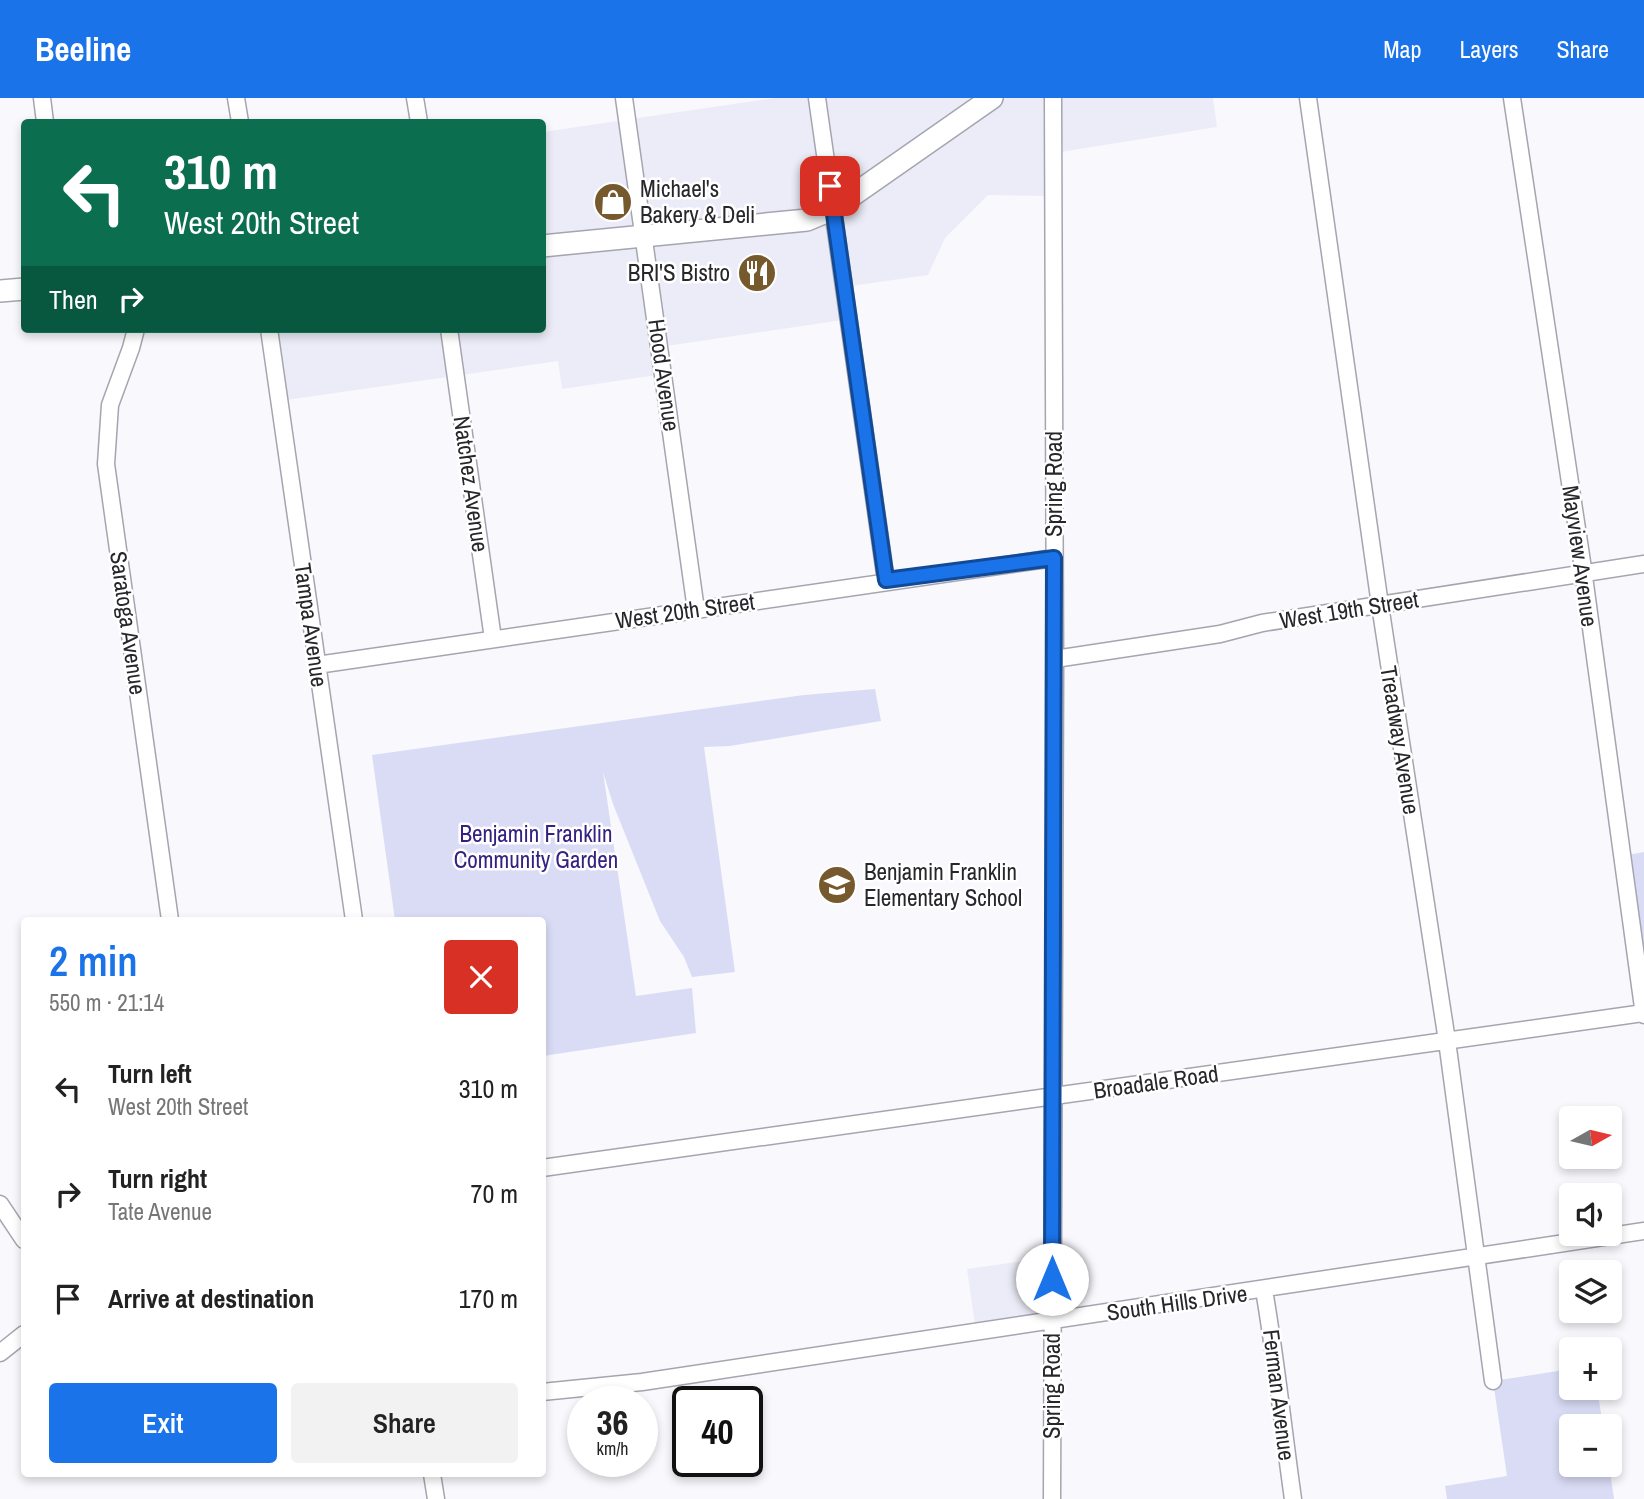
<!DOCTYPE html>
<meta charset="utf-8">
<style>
body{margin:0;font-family:"Archivo Narrow",sans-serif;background:#f2f2f2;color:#222;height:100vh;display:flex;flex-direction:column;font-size:26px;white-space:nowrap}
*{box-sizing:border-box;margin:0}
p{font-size:23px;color:#767676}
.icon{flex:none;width:38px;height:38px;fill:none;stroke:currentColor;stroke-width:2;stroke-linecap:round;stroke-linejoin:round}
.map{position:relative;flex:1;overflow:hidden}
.drawer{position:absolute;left:21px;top:819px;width:525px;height:560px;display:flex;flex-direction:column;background:#fff;border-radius:7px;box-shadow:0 4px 10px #0003}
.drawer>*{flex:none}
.banner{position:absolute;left:21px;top:21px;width:525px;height:214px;border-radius:7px;box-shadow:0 4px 10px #0003;background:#0b6e4f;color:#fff;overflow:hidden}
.needle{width:46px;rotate:82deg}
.fabs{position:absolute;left:1559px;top:1008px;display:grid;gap:14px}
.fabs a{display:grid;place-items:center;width:63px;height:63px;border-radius:7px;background:#fff;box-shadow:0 4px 10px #0003;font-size:35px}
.speed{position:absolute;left:567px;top:1288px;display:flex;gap:14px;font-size:35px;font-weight:700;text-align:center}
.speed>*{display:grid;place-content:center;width:91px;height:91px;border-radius:50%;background:#fff;box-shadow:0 4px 10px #0003;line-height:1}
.speed small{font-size:18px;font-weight:400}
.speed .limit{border:4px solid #111;border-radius:10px;background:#fff;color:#111}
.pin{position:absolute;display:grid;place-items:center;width:60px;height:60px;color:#fff;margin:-30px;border-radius:14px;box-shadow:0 4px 10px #0006}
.me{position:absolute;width:77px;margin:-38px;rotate:0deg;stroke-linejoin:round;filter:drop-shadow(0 0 5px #0008)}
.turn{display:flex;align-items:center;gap:24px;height:147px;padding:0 28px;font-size:32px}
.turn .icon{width:91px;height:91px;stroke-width:2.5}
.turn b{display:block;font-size:49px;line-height:60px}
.then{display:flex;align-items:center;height:66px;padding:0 28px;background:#0003;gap:14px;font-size:26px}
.round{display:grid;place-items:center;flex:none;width:74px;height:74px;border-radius:7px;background:#f2f2f2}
.head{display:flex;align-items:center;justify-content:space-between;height:119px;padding:0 28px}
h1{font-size:42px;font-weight:600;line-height:52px;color:#1a73e8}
.button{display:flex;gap:14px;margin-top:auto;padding:14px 28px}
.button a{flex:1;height:80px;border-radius:7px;background:#1a73e8;color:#fff;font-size:28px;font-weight:600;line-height:80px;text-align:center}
.button a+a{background:#f2f2f2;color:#222}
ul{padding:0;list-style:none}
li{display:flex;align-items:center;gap:21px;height:105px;padding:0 28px}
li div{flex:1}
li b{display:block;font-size:26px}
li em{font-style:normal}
header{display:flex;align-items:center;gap:42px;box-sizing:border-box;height:98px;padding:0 35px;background:#1a73e8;color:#fff}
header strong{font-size:33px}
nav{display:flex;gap:38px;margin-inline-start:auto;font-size:24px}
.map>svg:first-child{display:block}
.built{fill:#ececf8}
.green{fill:#dadcf6}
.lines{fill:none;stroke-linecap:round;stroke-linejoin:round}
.minor-casing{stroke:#a5a5b0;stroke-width:19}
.major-casing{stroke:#a5a5b0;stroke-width:24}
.minor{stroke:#fff;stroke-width:16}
.major{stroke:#fff;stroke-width:21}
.route-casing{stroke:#114b97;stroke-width:18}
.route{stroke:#1a73e8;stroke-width:12}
.labels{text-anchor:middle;stroke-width:5;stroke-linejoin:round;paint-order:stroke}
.poi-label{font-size:23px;fill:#26262b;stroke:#fff;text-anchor:start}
.street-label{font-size:23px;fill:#26262b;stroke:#fff}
.park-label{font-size:23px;fill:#342182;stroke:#fff}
</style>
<header>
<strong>Beeline</strong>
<nav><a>Map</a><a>Layers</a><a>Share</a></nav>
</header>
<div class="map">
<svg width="1644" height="1401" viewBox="0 0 1644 1401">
<rect width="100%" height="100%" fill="#f8f8fd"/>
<path class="built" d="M775,0H1213L1217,29L1054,55L1053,98L988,97L945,140L928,177L844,189L849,221L660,249L664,276L562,291L558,263L279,303L269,231H542L543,34Z
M1052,1159V1223L976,1234L967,1171Z"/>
<path class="green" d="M875,591L881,623L730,648L704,649L735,874L692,879L684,859L660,823L613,706L603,674L636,898L692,890L696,935L543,958L542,822H395L372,657L804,597Z
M1644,754V915L1622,758Z
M1571,1271L1572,1290H1597L1603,1328H1572V1367H1609L1614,1401H1447L1445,1388L1507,1378L1493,1283Z"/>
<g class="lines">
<defs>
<path id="minor" d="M42,0L45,24
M236,0L240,24
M415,0L419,24
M624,0L696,512
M817,0L886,483
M1308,0L1380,507L1447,943L1493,1283
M1512,0L1582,464L1644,917
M136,231L131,250L110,307L106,366L170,822
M269,231L354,822
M449,231L493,541
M1055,561L1220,536L1262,525L1644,466
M317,567L1054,460
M542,1070L1644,915
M0,1106L24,1142
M1264,1192C1276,1261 1283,1331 1293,1401
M0,1255L24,1236
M542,1294L642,1284L1644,1133
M432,1376L436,1401
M1052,1401L1055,571L1053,0"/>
<path id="major" d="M542,148L807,122L833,111L992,0
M0,193L24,191"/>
</defs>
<use href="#minor" class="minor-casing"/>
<use href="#major" class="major-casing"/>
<use href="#minor" class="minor"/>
<use href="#major" class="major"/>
</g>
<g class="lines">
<defs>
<path id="route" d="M830,88L886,482L1054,460L1052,1181"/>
</defs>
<use href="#route" class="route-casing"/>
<use href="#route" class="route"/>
</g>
<defs>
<symbol id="shop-disc" viewBox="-11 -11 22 22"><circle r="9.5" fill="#76592d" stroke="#fff"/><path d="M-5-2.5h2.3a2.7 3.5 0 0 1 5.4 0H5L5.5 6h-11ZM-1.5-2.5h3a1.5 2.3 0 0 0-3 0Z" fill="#fff"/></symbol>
<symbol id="restaurant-disc" viewBox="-11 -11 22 22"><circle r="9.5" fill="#76592d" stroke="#fff"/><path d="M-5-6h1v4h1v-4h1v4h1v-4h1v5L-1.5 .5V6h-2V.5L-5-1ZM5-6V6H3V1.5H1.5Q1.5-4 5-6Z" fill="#fff"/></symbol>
<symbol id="school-disc" viewBox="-11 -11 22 22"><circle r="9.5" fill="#76592d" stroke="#fff"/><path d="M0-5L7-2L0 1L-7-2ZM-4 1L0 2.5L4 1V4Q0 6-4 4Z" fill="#fff"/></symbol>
</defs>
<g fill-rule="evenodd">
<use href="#shop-disc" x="591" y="82" width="44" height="44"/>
<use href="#restaurant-disc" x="735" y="153" width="44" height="44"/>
<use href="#school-disc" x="815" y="765" width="44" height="44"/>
</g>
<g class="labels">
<g class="poi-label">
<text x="640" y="99">Michael's<tspan x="640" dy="26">Bakery &amp; Deli</tspan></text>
<text x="730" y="183" text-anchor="end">BRI'S Bistro</text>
<text x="864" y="782">Benjamin Franklin<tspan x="864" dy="26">Elementary School</tspan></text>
</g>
<g class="street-label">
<text transform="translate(664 277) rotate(82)" y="8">Hood Avenue</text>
<text transform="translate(471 386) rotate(82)" y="8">Natchez Avenue</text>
<text transform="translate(1054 386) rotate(-90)" y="8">Spring Road</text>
<text transform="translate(1580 458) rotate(82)" y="8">Mayview Avenue</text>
<text transform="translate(1349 512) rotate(-9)" y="8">West 19th Street</text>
<text transform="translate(685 513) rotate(-8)" y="8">West 20th Street</text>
<text transform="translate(128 525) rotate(82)" y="8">Saratoga Avenue</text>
<text transform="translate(311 527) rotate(82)" y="8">Tampa Avenue</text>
<text transform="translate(1400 642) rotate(81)" y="8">Treadway Avenue</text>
<text transform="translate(1156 984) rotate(-8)" y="8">Broadale Road</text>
<text transform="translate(1177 1205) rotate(-8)" y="8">South Hills Drive</text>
<text transform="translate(1052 1288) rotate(-90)" y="8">Spring Road</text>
<text transform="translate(1279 1297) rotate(83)" y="8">Ferman Avenue</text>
</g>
<g class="park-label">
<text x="536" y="744">Benjamin Franklin<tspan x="536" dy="26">Community Garden</tspan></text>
</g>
</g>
</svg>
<div class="fabs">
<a><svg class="needle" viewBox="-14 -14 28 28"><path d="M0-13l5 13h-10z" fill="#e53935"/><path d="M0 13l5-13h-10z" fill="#767676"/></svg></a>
<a><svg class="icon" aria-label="sound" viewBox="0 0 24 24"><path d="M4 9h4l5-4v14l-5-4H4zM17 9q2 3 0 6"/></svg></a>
<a><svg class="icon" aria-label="layers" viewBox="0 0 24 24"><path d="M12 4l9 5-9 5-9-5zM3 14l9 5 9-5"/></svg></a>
<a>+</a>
<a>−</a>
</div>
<div class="speed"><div>36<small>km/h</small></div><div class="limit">40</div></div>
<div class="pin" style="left:830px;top:88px;background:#d93025"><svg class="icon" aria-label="arrive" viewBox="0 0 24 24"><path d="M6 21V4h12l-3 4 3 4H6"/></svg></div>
<svg class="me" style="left:1052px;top:1181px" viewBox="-20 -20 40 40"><circle r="19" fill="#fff"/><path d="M0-13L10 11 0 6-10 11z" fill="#1a73e8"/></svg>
<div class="banner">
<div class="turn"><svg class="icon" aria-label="left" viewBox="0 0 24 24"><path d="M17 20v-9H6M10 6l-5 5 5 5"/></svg><div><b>310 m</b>West 20th Street</div></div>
<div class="then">Then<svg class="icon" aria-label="right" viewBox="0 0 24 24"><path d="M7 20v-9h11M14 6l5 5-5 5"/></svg></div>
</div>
<section class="drawer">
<div class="head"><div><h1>2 min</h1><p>550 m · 21:14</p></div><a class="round" style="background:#d93025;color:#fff"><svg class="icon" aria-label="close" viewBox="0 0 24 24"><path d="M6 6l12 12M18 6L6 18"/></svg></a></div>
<ul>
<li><svg class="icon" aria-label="left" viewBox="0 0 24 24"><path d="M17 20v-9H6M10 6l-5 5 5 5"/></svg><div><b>Turn left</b><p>West 20th Street</p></div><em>310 m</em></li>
<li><svg class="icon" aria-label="right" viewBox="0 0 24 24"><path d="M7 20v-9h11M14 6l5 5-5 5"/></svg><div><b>Turn right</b><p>Tate Avenue</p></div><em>70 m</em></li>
<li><svg class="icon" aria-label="arrive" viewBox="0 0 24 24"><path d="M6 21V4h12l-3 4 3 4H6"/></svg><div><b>Arrive at destination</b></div><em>170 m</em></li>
</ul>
<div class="button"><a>Exit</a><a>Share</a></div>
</section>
</div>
